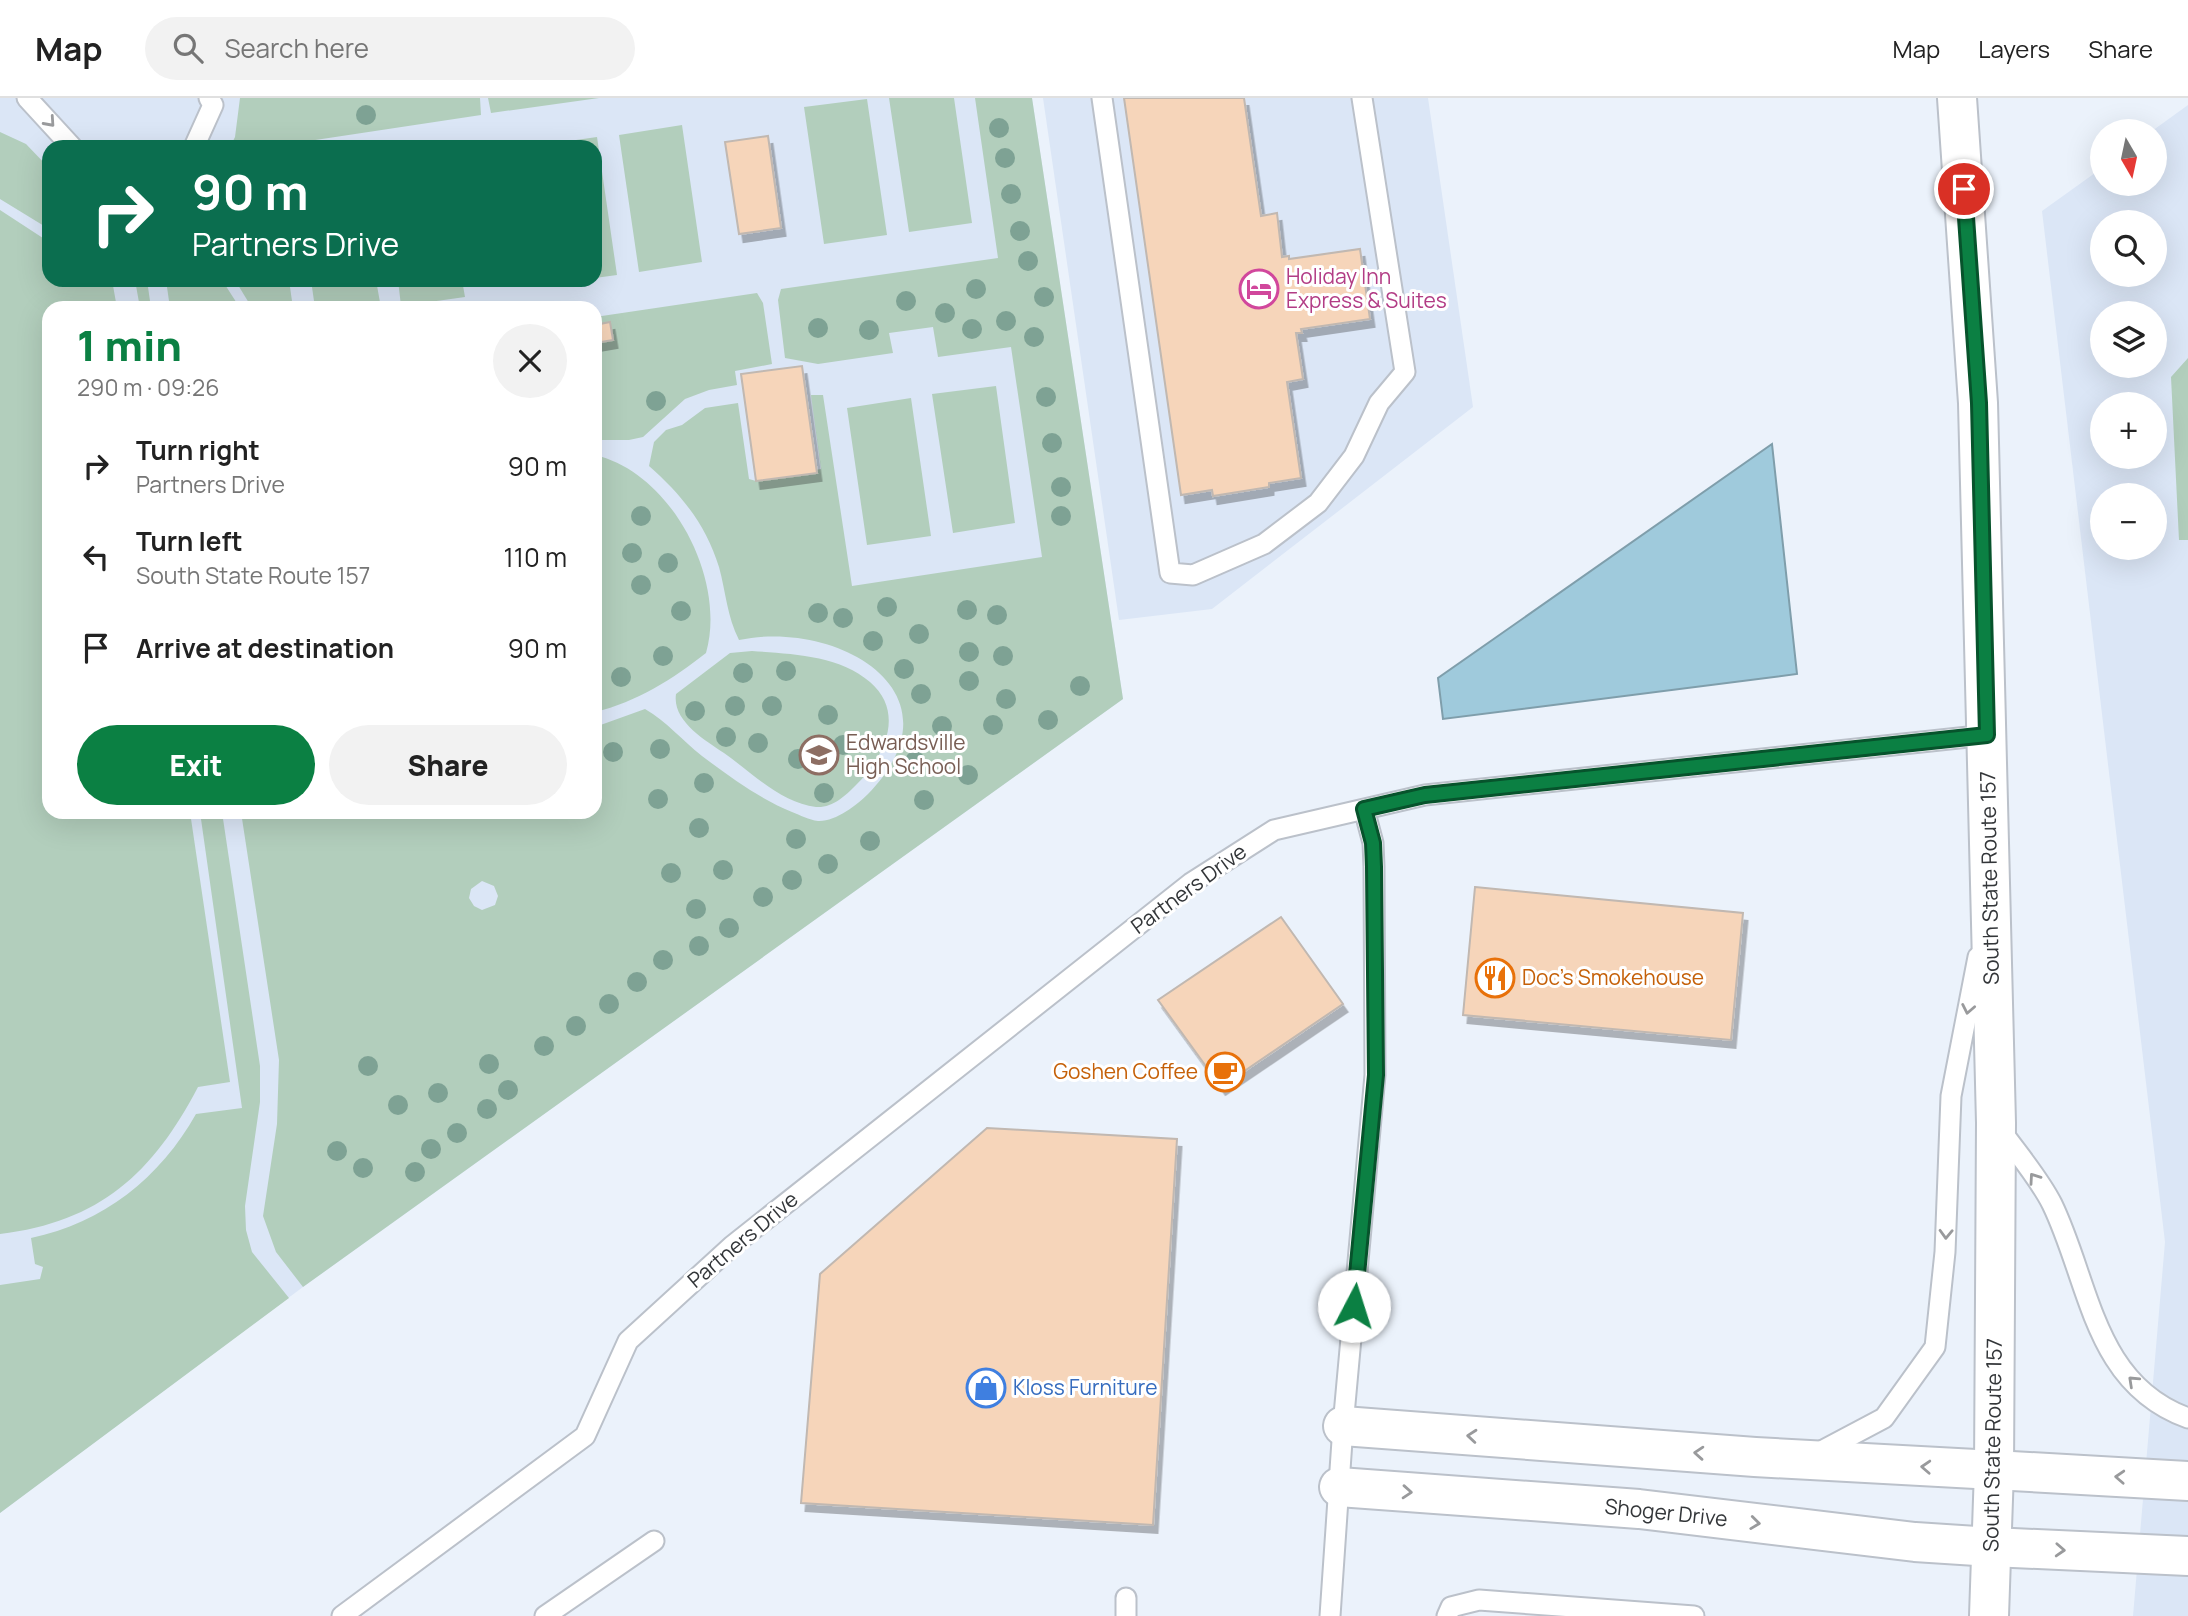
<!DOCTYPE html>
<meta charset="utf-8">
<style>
body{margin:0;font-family:Manrope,sans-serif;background:#f2f2f2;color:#222;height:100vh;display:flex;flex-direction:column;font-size:26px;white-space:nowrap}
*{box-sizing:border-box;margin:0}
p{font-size:23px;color:#767676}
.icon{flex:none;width:38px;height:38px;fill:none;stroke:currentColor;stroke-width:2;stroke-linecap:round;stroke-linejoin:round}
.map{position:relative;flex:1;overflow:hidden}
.panel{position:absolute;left:42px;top:203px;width:560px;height:518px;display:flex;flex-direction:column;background:#fff;border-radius:21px;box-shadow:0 7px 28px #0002}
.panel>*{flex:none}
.guide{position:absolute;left:42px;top:42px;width:560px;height:147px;border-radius:21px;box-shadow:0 7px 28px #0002;background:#0b6e4f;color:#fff;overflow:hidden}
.needle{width:46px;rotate:171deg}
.fabs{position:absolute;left:2090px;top:21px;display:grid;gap:14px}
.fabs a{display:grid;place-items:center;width:77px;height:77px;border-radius:50%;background:#fff;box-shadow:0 7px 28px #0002;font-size:35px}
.pin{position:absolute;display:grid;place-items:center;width:60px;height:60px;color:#fff;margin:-30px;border:4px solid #fff;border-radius:50%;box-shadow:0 2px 7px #0007}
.me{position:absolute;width:77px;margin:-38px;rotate:5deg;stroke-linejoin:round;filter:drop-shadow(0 0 5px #0008)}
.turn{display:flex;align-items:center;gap:24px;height:147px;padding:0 35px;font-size:32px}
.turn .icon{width:91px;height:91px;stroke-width:2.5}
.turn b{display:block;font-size:49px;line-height:60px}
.round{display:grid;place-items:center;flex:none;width:74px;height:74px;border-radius:37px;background:#f2f2f2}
.headline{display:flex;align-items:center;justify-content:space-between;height:119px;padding:0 35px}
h1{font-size:42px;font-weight:800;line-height:52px;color:#0b8043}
.primary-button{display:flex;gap:14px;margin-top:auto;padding:14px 35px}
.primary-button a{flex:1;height:80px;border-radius:42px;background:#0b8043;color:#fff;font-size:28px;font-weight:800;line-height:80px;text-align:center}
.primary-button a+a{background:#f2f2f2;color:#222}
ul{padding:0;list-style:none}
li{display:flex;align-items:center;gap:21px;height:91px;padding:0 35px}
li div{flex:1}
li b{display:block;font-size:26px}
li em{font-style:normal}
header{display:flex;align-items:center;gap:42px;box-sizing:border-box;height:98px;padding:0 35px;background:#fff;border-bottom:2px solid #e0e0e0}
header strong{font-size:33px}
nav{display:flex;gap:38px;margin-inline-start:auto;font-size:24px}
.search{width:490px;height:63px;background:#f2f2f2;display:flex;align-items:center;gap:18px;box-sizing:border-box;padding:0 24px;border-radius:38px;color:#767676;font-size:26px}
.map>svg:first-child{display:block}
.built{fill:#dbe6f6;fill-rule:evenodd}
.green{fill:#b2cebc;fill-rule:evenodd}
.water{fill:#9fcadc;stroke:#7f9eab;stroke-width:2}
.building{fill:#f6d5ba;stroke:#c1b8b1;stroke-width:2;filter:url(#shadow)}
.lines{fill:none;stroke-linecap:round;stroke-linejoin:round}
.service-casing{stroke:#bbc1ca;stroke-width:23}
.minor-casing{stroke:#bbc1ca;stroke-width:42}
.tertiary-casing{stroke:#bbc1ca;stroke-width:42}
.primary-casing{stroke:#bbc1ca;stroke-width:42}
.service{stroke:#fff;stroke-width:19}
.minor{stroke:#fff;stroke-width:38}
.tertiary{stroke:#fff;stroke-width:38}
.primary{stroke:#fff;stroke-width:38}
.tree{fill:#7ea294}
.oneway{stroke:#999a9c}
.route-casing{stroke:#07532c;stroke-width:18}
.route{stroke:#0b8043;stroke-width:12}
.labels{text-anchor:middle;stroke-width:6;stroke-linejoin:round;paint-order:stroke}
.hotel-label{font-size:21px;fill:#b23c85;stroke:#fff;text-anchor:start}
.education-label{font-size:21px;fill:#785e54;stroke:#fff;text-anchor:start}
.street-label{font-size:21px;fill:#333639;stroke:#fff}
.food-label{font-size:21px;fill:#c56008;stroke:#fff;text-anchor:start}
.shop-label{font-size:21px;fill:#366cbe;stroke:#fff;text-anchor:start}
</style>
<header>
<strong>Map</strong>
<div class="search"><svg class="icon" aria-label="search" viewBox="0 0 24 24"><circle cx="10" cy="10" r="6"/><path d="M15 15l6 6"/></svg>Search here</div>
<nav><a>Map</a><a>Layers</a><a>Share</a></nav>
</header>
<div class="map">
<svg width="2188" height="1518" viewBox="0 0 2188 1518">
<defs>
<filter id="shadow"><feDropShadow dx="4.5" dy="8" stdDeviation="0" flood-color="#0004"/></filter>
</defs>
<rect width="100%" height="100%" fill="#ebf2fb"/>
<path class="built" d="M0,0H1032L1123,601L303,1189L0,1415ZM49,49H595V182H49ZM49,210H595V714H49Z
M1043,0H1428L1473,309L1212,511L1119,522Z
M2188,7V1518H2133L2165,1144L2042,113L2102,70V86H2154V33H2152ZM2102,124H2154V177H2102ZM2102,215H2154V268H2102ZM2102,306H2154V359H2102ZM2102,397H2154V450H2102Z"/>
<path class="green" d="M240,0H480L481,17L269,49H230L235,39Z
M488,0H599L491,15Z
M889,0H954L972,125L909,134Z
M975,0H1032L1123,601L303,1189L276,1154L263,1118L277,1026L279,962L241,714H595V629L645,611C667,624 682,642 702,658C730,679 760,701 792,714C800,717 809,722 818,723C835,724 857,707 868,696C967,594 836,521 739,542C727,518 726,495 719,469C706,427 682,397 649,368L654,344L666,332L682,327L705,310L738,305L749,381L756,383L821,371L811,297H823L852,488L1042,459L1011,249L938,259L933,229L889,235L893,255L818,266L785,260L778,202L781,191L998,160ZM482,783L494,788L498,798L495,807L482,812L474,808L469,800L471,791Z
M867,1L887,137L824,146L804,9Z
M682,27L702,164L639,174L619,37Z
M0,34L26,46L49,70V131L0,101Z
M597,39L617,177L595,180V49L534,48Z
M0,112L49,144V182H112L117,210H49V714H190L230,984L198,989C153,1075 100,1124 0,1136Z
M135,182H147L151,210H140Z
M166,182H222L240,210H170Z
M235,182H289L293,210H252Z
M311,182H376L381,210H315Z
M398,182H462L465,199L401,208Z
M757,195L763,205L772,266L735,273L737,287L709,292L685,301L643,339L629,342H595V245L613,241L610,224L595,227V219Z
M2188,260V442H2179L2171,279Z
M996,288L1015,425L953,435L932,296Z
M911,300L931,438L867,447L847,310Z
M595,357C672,375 727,482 706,555C673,581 637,604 595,614Z
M752,553C791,556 839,557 870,584C906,615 884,660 856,687C845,698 833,710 816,709C781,705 751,674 724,655C705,642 672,623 676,596L730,555Z
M200,714H222L260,968V1004L245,1108L246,1132L252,1154L289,1200L0,1415V1187L40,1181L43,1169L35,1166L31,1140C103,1125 160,1080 196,1016L242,1010Z"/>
<path class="water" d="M1772,346L1797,576L1443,621L1438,580Z"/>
<path class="building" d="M1124,0H1244L1261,118L1277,115L1282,159L1289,158V161L1360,151L1370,221L1301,231L1302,235H1296L1303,281L1287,284L1301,380L1269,385V389L1213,398L1212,392L1181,397Z
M768,38L781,130L739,136L725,44Z
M610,224L613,242L595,245V227Z
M802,268L817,375L756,383L741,276Z
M1475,789L1743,815L1731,942L1463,917Z
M1281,819L1343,906L1221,989L1158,902Z
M987,1030L1177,1041L1153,1427L801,1405L820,1176Z"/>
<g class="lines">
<defs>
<path id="service" d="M27,0L72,49
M1102,0L1170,475L1193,477L1264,446L1318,405L1354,358L1379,305L1405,274L1362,0
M194,49L213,7L209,0
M2000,1031C2017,1055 2039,1080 2052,1106C2090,1184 2093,1286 2188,1320
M1816,1356L1884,1320L1935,1249L1945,1154L1951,998L1978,859
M342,1518L585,1338L628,1243L732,1148L1191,785L1274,732L1425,697L1987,637
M545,1518L654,1443
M1126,1518V1500
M1330,1518L1343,1328L1375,977L1374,769L1373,745L1364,711
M1447,1518L1451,1509L1479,1502L1694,1518"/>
<path id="minor" d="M1343,1328L1755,1359L1994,1372
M1339,1389L1639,1411L1915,1444L1992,1449"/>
<path id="tertiary" d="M1994,1372L2188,1383
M1992,1449L2188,1458"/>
<path id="primary" d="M1957,0L1978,305L1996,1025L1994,1372L1989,1518"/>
</defs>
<use href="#service" class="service-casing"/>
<use href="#minor" class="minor-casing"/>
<use href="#tertiary" class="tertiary-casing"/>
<use href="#primary" class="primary-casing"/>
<use href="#service" class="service"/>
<use href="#minor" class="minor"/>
<use href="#tertiary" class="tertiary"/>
<use href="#primary" class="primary"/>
</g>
<g class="tree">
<circle cx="366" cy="17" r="10"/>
<circle cx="999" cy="30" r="10"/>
<circle cx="1005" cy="60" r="10"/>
<circle cx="1011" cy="96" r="10"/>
<circle cx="1020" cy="133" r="10"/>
<circle cx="1028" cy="163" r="10"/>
<circle cx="976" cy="191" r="10"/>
<circle cx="1044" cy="199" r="10"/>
<circle cx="906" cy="203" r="10"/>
<circle cx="945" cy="215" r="10"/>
<circle cx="1006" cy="223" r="10"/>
<circle cx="818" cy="230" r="10"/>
<circle cx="972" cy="231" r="10"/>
<circle cx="869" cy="232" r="10"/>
<circle cx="1034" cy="239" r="10"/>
<circle cx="1046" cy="299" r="10"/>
<circle cx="656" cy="303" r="10"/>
<circle cx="1052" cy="345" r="10"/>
<circle cx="1061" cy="389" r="10"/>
<circle cx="641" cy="418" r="10"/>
<circle cx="1061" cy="418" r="10"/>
<circle cx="632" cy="455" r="10"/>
<circle cx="668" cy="465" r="10"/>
<circle cx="641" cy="487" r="10"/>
<circle cx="887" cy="509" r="10"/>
<circle cx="967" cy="512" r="10"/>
<circle cx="681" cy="513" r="10"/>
<circle cx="818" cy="515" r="10"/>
<circle cx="997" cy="517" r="10"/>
<circle cx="843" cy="520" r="10"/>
<circle cx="919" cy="536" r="10"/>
<circle cx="873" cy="543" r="10"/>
<circle cx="969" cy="554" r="10"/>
<circle cx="663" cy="558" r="10"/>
<circle cx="1003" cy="558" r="10"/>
<circle cx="904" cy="571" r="10"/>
<circle cx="786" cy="573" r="10"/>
<circle cx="743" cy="575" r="10"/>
<circle cx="621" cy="579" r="10"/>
<circle cx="969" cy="583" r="10"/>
<circle cx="1080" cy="588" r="10"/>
<circle cx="921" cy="596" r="10"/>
<circle cx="1006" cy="601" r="10"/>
<circle cx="735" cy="608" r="10"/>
<circle cx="772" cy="608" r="10"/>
<circle cx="695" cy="613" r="10"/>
<circle cx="828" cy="617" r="10"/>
<circle cx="1048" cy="622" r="10"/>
<circle cx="993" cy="627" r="10"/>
<circle cx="942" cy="628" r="10"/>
<circle cx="726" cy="639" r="10"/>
<circle cx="758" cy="645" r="10"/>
<circle cx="843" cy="647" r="10"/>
<circle cx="660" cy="651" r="10"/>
<circle cx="613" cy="654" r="10"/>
<circle cx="798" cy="661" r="10"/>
<circle cx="915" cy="663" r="10"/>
<circle cx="968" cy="677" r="10"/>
<circle cx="704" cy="685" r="10"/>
<circle cx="824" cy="695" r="10"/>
<circle cx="658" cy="701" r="10"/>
<circle cx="924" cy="702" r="10"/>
<circle cx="699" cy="730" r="10"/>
<circle cx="796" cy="741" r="10"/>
<circle cx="870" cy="743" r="10"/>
<circle cx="828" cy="766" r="10"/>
<circle cx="723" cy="772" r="10"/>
<circle cx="671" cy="775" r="10"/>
<circle cx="792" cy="782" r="10"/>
<circle cx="763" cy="799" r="10"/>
<circle cx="696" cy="811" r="10"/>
<circle cx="729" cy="830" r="10"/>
<circle cx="699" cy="848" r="10"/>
<circle cx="663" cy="862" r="10"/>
<circle cx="637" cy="884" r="10"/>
<circle cx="609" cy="906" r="10"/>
<circle cx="576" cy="928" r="10"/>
<circle cx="544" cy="948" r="10"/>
<circle cx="489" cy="966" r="10"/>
<circle cx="368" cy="968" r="10"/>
<circle cx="508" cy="992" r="10"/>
<circle cx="438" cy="995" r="10"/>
<circle cx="398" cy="1007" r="10"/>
<circle cx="487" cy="1011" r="10"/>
<circle cx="457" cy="1035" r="10"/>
<circle cx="431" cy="1051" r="10"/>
<circle cx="337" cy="1053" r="10"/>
<circle cx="363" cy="1070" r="10"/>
<circle cx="415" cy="1074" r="10"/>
</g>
<defs><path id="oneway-chevron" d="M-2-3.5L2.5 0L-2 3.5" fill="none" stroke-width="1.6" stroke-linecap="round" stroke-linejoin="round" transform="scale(1.75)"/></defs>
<g class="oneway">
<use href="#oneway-chevron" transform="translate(50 24) rotate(48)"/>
<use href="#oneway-chevron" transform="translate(1968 911) rotate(101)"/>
<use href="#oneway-chevron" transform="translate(2034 1080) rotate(-125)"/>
<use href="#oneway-chevron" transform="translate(1946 1136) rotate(92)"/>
<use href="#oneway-chevron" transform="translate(2133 1283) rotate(-137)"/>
<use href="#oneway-chevron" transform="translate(1472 1338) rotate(-175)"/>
<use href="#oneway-chevron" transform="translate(1699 1355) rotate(-176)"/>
<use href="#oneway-chevron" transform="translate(1926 1369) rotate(-177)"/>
<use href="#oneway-chevron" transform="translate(2120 1379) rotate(-177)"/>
<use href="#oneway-chevron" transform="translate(1407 1394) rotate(4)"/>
<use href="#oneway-chevron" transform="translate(1755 1425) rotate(7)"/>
<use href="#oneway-chevron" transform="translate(2060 1452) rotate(3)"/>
</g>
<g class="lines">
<defs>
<path id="route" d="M1354,1208L1376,977L1374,769L1373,745L1364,711L1425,697L1987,637L1979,305L1964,91"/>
</defs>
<use href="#route" class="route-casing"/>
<use href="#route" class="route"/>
</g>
<defs>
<symbol id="hotel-ring" viewBox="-11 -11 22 22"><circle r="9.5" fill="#fff" stroke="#d1479c" stroke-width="1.5"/><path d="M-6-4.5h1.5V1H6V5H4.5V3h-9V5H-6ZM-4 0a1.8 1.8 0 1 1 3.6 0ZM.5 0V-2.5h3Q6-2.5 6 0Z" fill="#d1479c"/></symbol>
<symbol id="school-ring" viewBox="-11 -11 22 22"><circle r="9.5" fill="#fff" stroke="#8d6e63" stroke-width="1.5"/><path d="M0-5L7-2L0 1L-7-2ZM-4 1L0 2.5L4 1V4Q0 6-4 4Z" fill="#8d6e63"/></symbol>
<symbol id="restaurant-ring" viewBox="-11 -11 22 22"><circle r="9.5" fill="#fff" stroke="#e8710a" stroke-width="1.5"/><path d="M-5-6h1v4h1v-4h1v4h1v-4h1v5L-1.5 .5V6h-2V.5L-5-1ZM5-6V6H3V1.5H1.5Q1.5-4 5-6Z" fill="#e8710a"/></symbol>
<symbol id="cafe-ring" viewBox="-11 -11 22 22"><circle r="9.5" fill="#fff" stroke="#e8710a" stroke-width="1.5"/><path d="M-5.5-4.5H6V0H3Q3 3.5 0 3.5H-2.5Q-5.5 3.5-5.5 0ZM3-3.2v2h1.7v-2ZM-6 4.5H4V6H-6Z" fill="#e8710a"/></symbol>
<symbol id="shop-ring" viewBox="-11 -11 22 22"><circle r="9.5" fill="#fff" stroke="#3f7fe0" stroke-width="1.5"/><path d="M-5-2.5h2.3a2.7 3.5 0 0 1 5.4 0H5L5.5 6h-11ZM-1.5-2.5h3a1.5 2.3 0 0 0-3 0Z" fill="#3f7fe0"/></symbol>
</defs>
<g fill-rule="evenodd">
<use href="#hotel-ring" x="1237" y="169" width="44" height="44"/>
<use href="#school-ring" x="797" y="635" width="44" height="44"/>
<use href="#restaurant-ring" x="1473" y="858" width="44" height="44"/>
<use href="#cafe-ring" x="1203" y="952" width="44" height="44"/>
<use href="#shop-ring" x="964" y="1268" width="44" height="44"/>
</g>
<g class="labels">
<g class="hotel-label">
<text x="1286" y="186">Holiday Inn<tspan x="1286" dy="24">Express &amp; Suites</tspan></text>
</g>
<g class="education-label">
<text x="846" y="652">Edwardsville<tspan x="846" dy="24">High School</tspan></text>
</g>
<g class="street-label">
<text transform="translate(1990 780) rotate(-91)" y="7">South State Route 157</text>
<text transform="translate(1189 791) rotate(-36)" y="7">Partners Drive</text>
<text transform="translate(743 1142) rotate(-40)" y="7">Partners Drive</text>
<text transform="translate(1993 1347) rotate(-89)" y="7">South State Route 157</text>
<text transform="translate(1666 1415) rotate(6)" y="7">Shoger Drive</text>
</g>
<g class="food-label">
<text x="1522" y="887">Doc's Smokehouse</text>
<text x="1198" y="981" text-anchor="end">Goshen Coffee</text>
</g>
<g class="shop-label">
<text x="1013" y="1297">Kloss Furniture</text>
</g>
</g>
</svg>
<div class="fabs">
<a><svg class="needle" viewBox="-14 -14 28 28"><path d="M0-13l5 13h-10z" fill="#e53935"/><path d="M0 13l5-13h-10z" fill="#767676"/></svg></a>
<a><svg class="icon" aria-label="search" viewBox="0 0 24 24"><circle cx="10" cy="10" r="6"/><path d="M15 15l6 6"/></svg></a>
<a><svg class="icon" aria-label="layers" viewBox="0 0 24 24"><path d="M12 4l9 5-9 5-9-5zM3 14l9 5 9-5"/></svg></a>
<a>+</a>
<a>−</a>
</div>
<div class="pin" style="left:1964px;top:91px;background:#d93025"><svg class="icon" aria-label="arrive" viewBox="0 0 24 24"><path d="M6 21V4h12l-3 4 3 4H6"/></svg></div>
<svg class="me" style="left:1354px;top:1208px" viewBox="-20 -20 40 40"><circle r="19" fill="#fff"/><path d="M0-13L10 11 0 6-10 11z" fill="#0b8043"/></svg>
<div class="guide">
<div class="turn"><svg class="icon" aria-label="right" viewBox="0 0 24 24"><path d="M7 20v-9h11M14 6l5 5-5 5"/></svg><div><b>90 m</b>Partners Drive</div></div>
</div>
<section class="panel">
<div class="headline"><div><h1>1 min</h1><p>290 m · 09:26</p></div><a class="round"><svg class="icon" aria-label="close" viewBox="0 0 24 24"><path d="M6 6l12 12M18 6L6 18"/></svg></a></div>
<ul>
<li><svg class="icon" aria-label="right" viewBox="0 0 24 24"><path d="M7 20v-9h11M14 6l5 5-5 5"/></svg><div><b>Turn right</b><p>Partners Drive</p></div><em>90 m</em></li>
<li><svg class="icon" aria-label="left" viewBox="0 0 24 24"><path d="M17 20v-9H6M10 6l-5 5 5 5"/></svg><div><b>Turn left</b><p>South State Route 157</p></div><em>110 m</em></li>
<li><svg class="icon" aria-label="arrive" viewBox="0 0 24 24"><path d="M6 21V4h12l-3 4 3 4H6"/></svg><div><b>Arrive at destination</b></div><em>90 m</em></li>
</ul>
<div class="primary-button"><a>Exit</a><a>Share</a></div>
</section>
</div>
